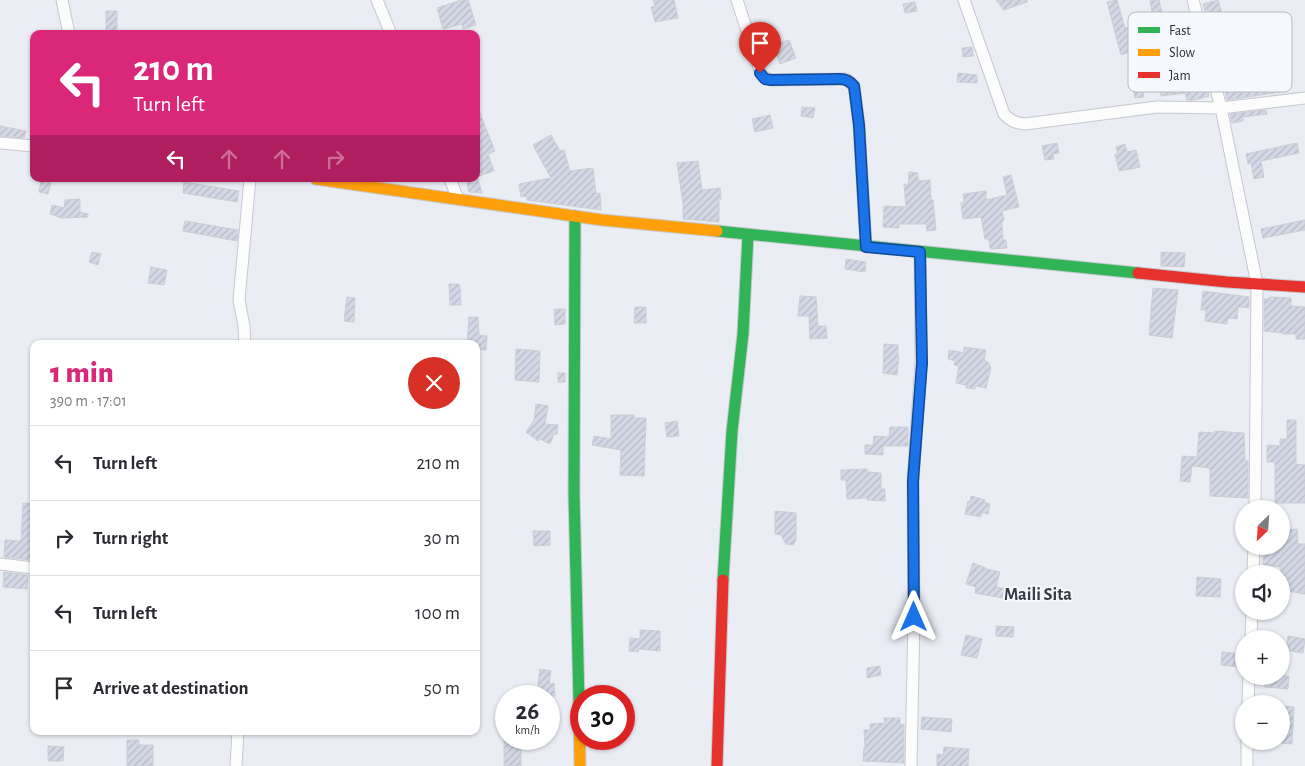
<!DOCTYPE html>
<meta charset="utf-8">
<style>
body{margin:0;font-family:"Alegreya Sans",sans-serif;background:#f2f2f3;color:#2b2b33;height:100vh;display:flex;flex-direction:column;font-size:19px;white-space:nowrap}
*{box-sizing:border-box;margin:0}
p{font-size:16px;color:#7c7c81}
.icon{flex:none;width:28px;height:28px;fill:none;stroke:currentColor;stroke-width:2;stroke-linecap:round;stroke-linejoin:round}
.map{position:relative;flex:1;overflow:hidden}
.panel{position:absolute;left:30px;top:340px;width:450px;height:395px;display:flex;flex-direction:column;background:#fff;border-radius:10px;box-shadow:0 1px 4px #0004}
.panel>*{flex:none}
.hud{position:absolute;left:30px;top:30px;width:450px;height:152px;border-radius:10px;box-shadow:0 1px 4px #0004;background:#db2777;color:#fff;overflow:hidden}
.needle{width:32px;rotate:205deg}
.tools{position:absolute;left:1235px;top:500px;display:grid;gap:10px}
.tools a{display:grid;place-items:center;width:55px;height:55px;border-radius:50%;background:#fff;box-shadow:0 1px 4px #0004;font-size:25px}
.speed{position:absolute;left:495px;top:685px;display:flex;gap:10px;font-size:25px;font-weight:700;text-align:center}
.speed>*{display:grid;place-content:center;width:65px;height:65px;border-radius:50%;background:#fff;box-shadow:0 1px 4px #0004;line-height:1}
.speed small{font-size:12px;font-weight:400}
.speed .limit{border:8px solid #d22;background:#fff;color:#111}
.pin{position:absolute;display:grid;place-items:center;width:42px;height:42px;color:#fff;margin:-51px -21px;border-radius:50% 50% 50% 0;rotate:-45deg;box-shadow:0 0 5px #0007}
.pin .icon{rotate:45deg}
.me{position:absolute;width:55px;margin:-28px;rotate:0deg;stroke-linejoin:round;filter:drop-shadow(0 0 4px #0008)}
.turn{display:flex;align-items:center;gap:18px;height:105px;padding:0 20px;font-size:22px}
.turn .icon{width:65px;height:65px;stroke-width:2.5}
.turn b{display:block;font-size:35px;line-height:42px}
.lanes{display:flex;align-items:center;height:48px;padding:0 20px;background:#0003;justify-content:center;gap:25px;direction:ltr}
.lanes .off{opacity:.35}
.round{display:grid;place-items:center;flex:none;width:52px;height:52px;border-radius:26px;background:#f2f2f3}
.summary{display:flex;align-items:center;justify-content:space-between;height:85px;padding:0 20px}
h1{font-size:30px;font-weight:800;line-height:38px;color:#db2777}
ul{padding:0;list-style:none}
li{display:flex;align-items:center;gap:15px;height:75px;padding:0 20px;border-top:1px solid #e1e1e2}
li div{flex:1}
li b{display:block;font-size:19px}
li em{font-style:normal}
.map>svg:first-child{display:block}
.building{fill:url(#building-hatch);stroke:#ccced4}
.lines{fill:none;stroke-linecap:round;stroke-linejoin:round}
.street-casing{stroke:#c7c9cf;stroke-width:13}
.fast-casing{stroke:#c7c9cf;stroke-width:13}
.slow-casing{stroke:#c7c9cf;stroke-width:13}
.jam-casing{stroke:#c7c9cf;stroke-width:13}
.street{stroke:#fcfcfd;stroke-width:11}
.fast{stroke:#30b455;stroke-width:11}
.slow{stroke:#ff9f0a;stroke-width:11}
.jam{stroke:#e5322d;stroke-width:11}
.route-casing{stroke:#114b97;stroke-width:12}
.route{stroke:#1a73e8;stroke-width:9}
.labels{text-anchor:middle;stroke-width:4;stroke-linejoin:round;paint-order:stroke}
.quarter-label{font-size:18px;font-weight:bold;fill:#373a44;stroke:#f6f8fd}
.key{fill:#f6f8fd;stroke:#b9bbc0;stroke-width:1}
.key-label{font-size:14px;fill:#2c2e33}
</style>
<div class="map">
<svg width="1305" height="766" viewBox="0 0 1305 766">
<defs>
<pattern id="building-hatch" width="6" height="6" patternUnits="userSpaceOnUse" patternTransform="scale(1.25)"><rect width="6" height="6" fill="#d4d8e6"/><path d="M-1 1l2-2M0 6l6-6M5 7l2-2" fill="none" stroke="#b6bac6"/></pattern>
</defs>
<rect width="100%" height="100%" fill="#eaedf4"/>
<path class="building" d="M461,0H468L476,25L463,29L462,24L443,29L437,8Z
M653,0H674L678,18L655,22L651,7L655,6Z
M996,0H1027V2L1004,10Z
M1117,0L1125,28L1154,22L1150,0H1159L1164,21L1190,17L1195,43L1130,52L1121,55L1107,2Z
M1218,0L1222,14L1207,18L1203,4Z
M915,2L917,11L905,13L903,4Z
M106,11H117V32H106Z
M1279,37L1288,91L1227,100L1223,77H1225L1221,54L1230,52L1233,57L1242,56L1243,66L1269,61L1265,39Z
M789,40L796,58L780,64L774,45Z
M972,47L973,56L963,57L962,48Z
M1171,70L1172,75L1203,70L1209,96L1195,100H1187L1185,93L1161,96L1158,72Z
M958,73L977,75V83L957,82Z
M1141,80L1144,97L1135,98L1132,82Z
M477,106L495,151L488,154L494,171L476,177Z
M802,107L815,108L813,118L801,116Z
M1266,110L1267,114L1243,117V121L1232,123L1230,114Z
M770,115L773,128L755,132L752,119Z
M0,126L26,131L24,138L0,136Z
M551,135L560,151L564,150L570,171L593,168L596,194L600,193L601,210L527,200V196L521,197L519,184L551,178L533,145Z
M1057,143L1059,153L1053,154L1054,159L1045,160L1042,146Z
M1297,143L1299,153L1261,161L1264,177L1254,179L1251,163L1248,164L1246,154Z
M1125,144L1127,152L1136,150L1140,167L1119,171L1115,154H1118L1116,147Z
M698,161L702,190L720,188L721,199H719V222L683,219V203L677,163Z
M909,172L918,173V181L930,180L931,200H933L936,230L927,231L926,224H899V228L883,227L884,206L906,207L904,184L908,185Z
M1011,175L1019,207L1002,211L1004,220L1002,221L1003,240H1006L1007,248L990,249L989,239H985L981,217L963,219L961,203L964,202L963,194L986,191V200L1007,195L1003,177Z
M466,179H478L482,193L469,192Z
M41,181L51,183L48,194L39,192Z
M184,182L239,191L237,202L183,193Z
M80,199V212L88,214V217L62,218L50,214L52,205L64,208L65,200Z
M1305,220V230L1263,238L1261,229Z
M185,221L238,230L237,241L183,231Z
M92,252L101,254L98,265L89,262Z
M1161,252L1185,253L1184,267L1161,266Z
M846,259L866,262L865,272L845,269Z
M151,267L167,270L164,285L148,283Z
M449,284H459V286H460L461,305H450Z
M1153,288L1178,290L1172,338L1149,335Z
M1203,291L1249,297V308L1238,307L1237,319L1228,318L1227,324L1205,321L1206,310H1201Z
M800,296L816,297L818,326H826L827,338L810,339L809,316H798Z
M347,297L355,298L354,322L344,321Z
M1269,297L1291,298V306L1305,307V339H1296V334H1283L1282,333L1264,331V299H1269Z
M635,307H646V323H634Z
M554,309H565V324L555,325Z
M469,317H478L479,335L487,336L486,350L476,349V344H467Z
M884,344L898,345V356H899L897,375L883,373Z
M964,347L986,350L984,360L989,363L991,368L986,388L975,386V389L966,388V385L956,383L959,366L954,365L955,361L948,359L949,350L964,353Z
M516,349L540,351L539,382L515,380Z
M558,373H565V382H558Z
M536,404L548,406L545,424L558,425L557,434H554L550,444L540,439L538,441L526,432L534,420Z
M611,415H634V418H646L644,476L620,475L621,450L592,445L594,436L611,439Z
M1287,420H1296V464L1305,465V503H1275V462H1267V445L1280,446V439H1287Z
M677,421L679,436L667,437L665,423Z
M890,427H908V446H883V455L865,454V445H873L874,436L889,437Z
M1215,431L1244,433L1245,461H1248V498L1210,496V468L1192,466L1190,482L1180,481L1182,456L1197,457L1199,432L1214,433Z
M867,469V472L881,473V489H885V501L867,500L868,498L847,499L846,480H841V470Z
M971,496L985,500L984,502L990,504L988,514L982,513L981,517L965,514L968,501L970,502Z
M23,503H31V512H34V527H31V560L4,557L5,540L21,541Z
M775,511L796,513V540L793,545L786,544L781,535L775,534Z
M1297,529L1298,544H1305V594L1281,590V567L1263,565V546H1281V530Z
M533,531H550V545L534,546Z
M973,563L986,568V569L1000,572L996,587L1016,591L1014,600L975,593L976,587L966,584Z
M4,572L28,575L27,589L3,587Z
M1197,577L1221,579L1220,597L1196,596Z
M996,626L1014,627L1013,637L996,636Z
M640,630L660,631V651L639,649L638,652L629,651L630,638L640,639Z
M966,635L982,639L977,658L961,655Z
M1288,636L1305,639L1303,653L1286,650Z
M1222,652L1241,654L1240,667L1221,665Z
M880,666L881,675L867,678V668Z
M540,669L551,671L549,684L554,683L555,696L539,695L538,683Z
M1266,676H1289L1288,689L1265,687Z
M1281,706L1294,707L1292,744L1281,743Z
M922,717L952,719L951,732L921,729Z
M884,718H900V725L904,724V763L863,761L864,748H865L864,730H870V724L885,723Z
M504,739H521V766H504Z
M127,740H139V745H153V766H127Z
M48,746L64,747L63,761H48Z
M944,747L969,749L968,766H937V754L943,755Z"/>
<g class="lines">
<defs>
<path id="street" d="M62,0L69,34
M377,0L391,34
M737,0L762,76L771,80L846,79L854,86L859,125L866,247
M964,0L1004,114C1010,121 1016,123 1025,124L1157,107L1221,108L1305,98
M1193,0L1221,108L1257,284L1255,509
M0,143L34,146
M450,179L458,199
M245,344L244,326L239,300L250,179
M0,564L34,568
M1253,574L1254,546
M1251,639L1252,611
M1248,704L1249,676
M236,766L238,731
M911,766L914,617L913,481L921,363L920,252
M1247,766V741"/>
<path id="fast" d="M575,216L574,493L579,703
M717,231L1138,273
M723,580L732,431L743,334L748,235"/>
<path id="slow" d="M316,179L602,220L717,231
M579,703L580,766"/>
<path id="jam" d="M1138,273L1227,282L1305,287
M717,766L723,580"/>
</defs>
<use href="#street" class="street-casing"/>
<use href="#fast" class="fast-casing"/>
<use href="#slow" class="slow-casing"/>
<use href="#jam" class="jam-casing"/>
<use href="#street" class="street"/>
<use href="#fast" class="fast"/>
<use href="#slow" class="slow"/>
<use href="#jam" class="jam"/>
</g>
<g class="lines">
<defs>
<path id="route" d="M760,73L765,79L771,80L840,79C846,79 850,81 854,86L859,125L866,247L920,252L922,363L913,481L914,617"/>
</defs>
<use href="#route" class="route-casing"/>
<use href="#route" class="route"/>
</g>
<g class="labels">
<g class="quarter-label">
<text x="1038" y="600">Maili Sita</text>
</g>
</g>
<rect x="1128" y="12" width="164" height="80" rx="8" class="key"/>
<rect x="1138" y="27" width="22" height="6" fill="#30b455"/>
<rect x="1138" y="49" width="22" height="7" fill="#ff9f0a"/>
<rect x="1138" y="72" width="22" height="6" fill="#e5322d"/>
<g class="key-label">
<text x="1169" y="35">Fast</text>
<text x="1169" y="57">Slow</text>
<text x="1169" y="80">Jam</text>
</g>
</svg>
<div class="tools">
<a><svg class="needle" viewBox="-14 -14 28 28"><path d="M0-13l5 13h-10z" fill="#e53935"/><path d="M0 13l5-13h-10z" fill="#7c7c81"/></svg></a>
<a><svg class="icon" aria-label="sound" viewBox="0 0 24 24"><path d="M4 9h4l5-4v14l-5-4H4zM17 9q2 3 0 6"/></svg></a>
<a>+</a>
<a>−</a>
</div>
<div class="speed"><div>26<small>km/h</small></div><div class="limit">30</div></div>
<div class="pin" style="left:760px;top:73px;background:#d93025"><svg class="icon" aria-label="arrive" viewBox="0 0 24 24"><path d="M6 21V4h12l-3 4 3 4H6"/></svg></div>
<svg class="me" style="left:914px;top:617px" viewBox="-20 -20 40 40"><path d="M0-17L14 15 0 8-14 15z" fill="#1a73e8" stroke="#fff" stroke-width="4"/></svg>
<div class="hud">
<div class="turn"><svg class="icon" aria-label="left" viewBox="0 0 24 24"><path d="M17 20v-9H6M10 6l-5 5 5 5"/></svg><div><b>210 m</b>Turn left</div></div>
<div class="lanes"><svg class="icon" aria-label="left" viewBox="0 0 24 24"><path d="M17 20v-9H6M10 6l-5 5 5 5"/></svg><svg class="icon off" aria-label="ahead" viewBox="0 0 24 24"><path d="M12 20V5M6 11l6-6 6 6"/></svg><svg class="icon off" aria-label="ahead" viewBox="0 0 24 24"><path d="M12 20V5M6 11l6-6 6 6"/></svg><svg class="icon off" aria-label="right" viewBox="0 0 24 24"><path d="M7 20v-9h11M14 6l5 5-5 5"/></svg></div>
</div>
<section class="panel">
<div class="summary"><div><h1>1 min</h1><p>390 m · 17:01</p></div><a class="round" style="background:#d93025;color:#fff"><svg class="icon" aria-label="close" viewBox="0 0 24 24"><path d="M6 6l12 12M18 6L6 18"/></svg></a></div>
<ul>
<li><svg class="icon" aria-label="left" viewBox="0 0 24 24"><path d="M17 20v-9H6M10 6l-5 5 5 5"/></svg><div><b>Turn left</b></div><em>210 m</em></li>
<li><svg class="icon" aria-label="right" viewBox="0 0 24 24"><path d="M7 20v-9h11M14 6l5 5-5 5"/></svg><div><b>Turn right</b></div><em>30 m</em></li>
<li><svg class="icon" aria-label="left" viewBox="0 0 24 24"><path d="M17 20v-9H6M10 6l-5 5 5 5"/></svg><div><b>Turn left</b></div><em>100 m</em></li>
<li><svg class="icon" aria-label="arrive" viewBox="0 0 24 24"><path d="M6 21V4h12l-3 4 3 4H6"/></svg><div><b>Arrive at destination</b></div><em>50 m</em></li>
</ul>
</section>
</div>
